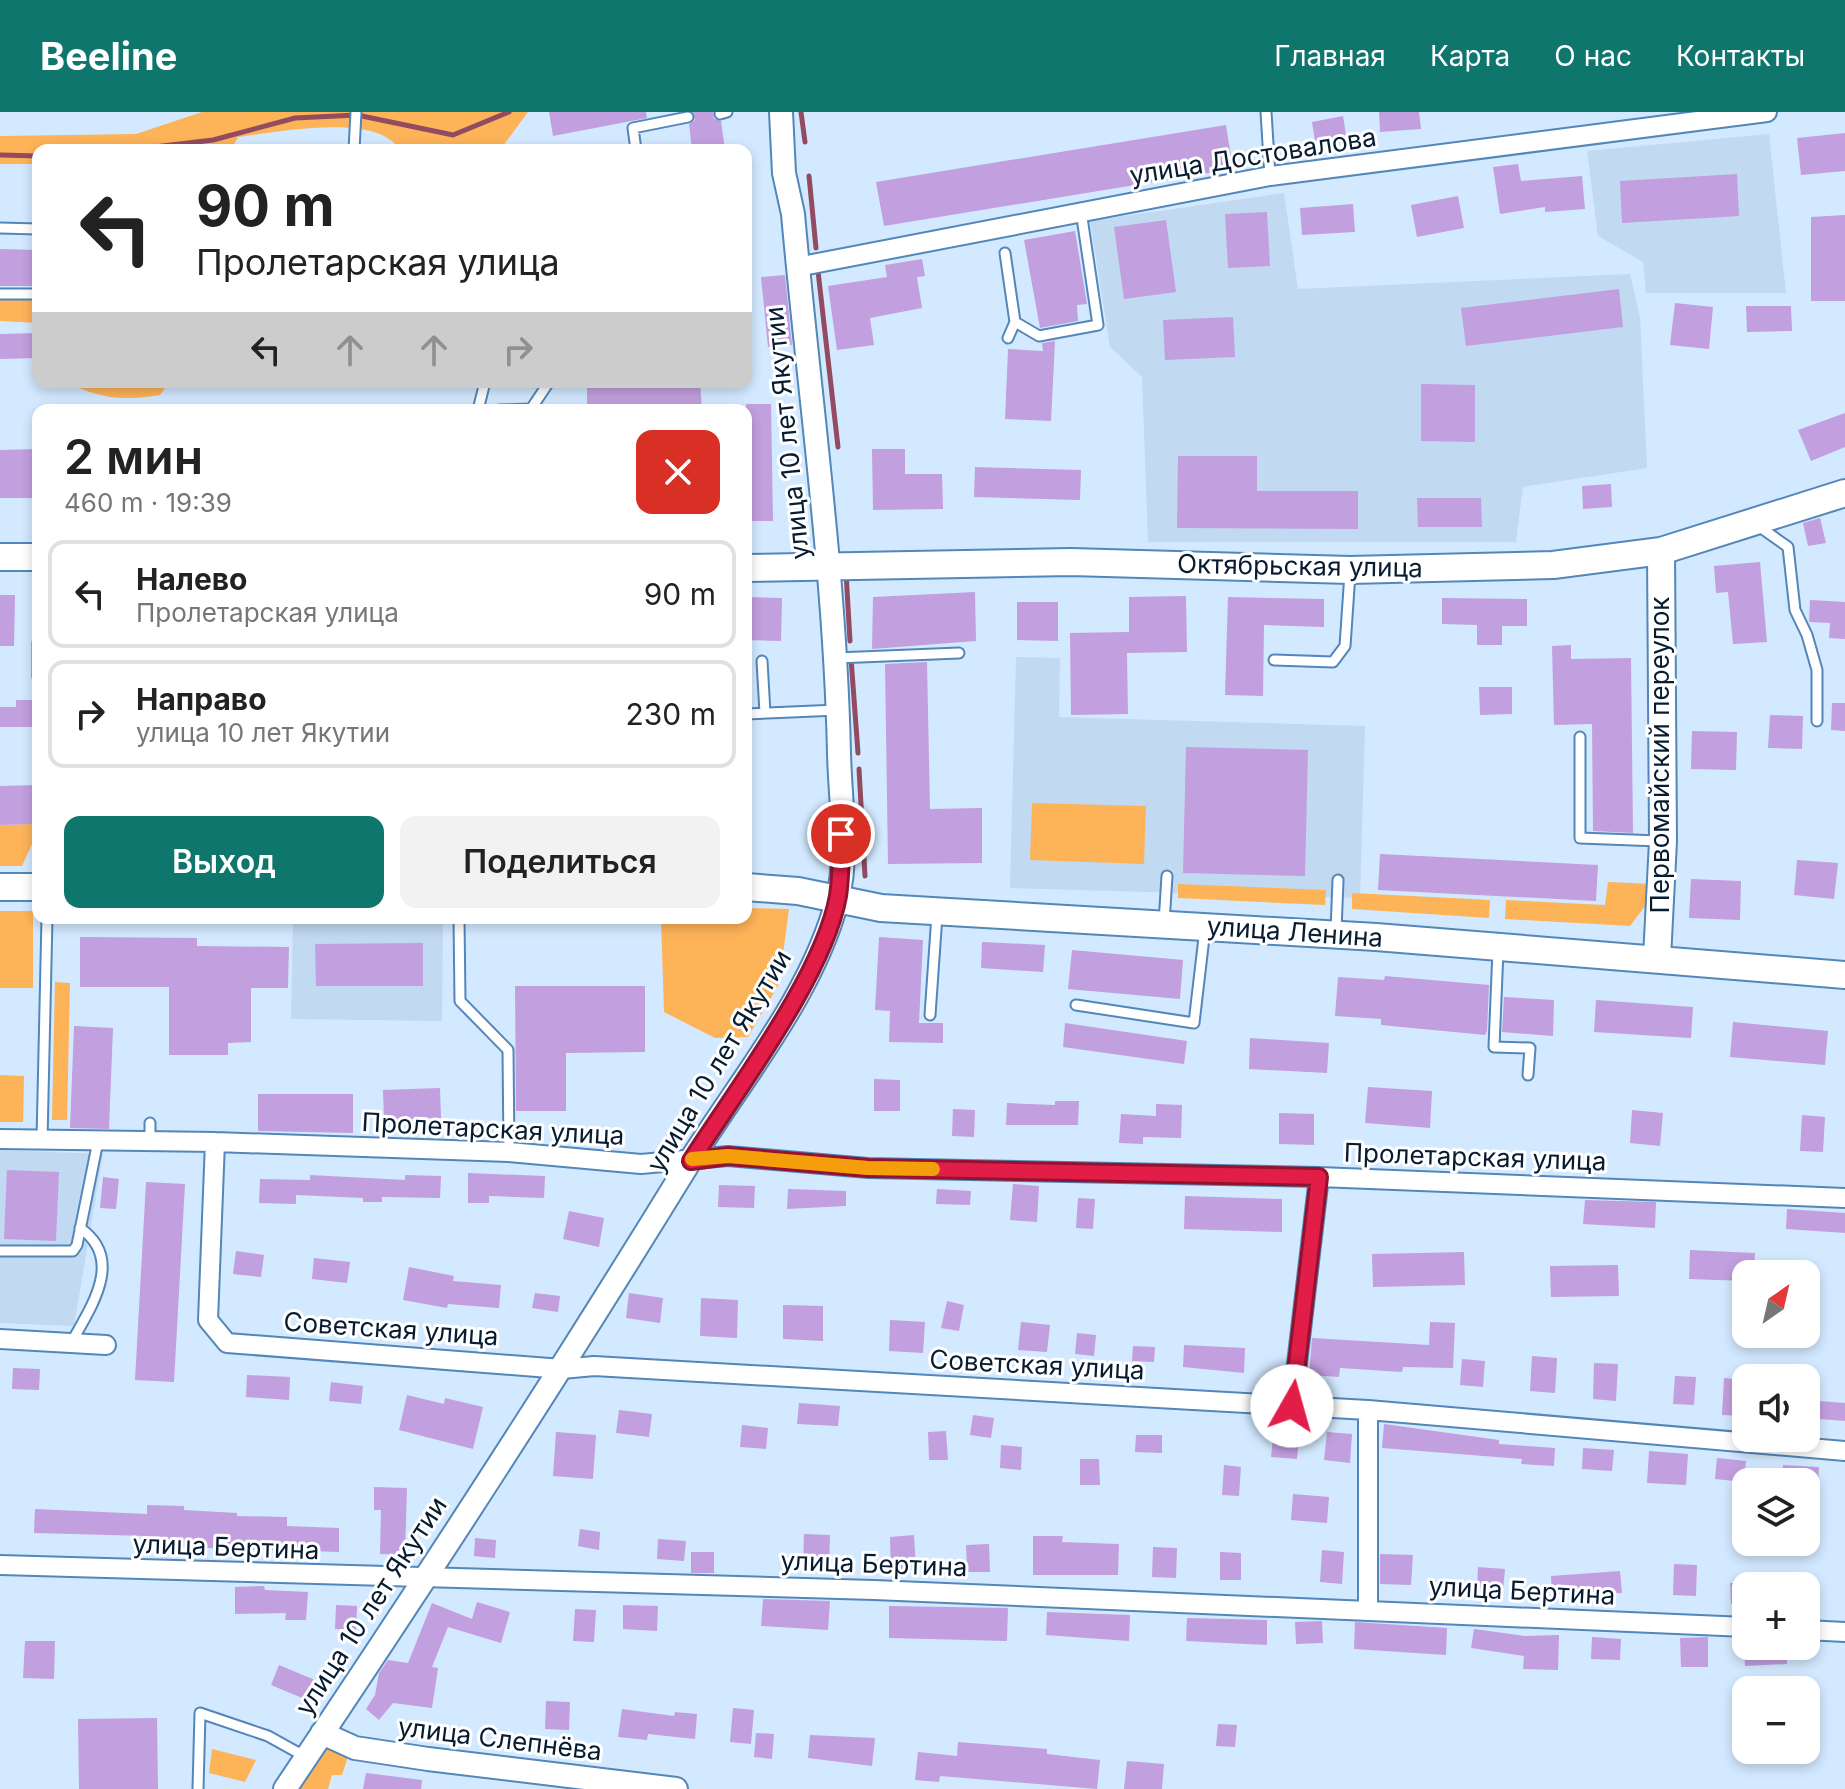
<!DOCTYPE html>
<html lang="ru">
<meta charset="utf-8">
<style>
body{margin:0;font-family:Inter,sans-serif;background:#f2f2f2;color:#222;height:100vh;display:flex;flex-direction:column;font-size:30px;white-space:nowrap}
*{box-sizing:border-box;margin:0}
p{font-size:26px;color:#767676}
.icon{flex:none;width:44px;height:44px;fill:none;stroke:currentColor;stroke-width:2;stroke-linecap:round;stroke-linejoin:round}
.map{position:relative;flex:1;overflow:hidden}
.panel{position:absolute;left:32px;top:292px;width:720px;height:520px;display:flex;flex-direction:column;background:#fff;border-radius:16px;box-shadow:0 4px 12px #0003}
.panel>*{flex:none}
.banner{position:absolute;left:32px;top:32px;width:720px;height:244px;border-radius:16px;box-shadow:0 4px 12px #0003;background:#fff;color:#222;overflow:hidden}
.needle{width:52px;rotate:34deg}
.fabs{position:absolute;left:1732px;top:1148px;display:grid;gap:16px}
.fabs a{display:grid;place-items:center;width:88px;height:88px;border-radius:16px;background:#fff;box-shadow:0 4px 12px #0003;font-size:40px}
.pin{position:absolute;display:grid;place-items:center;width:68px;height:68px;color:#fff;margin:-34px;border:4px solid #fff;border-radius:50%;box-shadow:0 2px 8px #0007}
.me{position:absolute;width:88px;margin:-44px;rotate:7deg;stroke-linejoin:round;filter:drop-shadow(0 0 6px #0008)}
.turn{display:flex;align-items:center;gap:28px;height:168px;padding:0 32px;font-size:36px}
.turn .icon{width:104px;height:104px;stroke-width:2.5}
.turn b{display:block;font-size:56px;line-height:68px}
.lanes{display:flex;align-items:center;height:76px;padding:0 32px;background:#0003;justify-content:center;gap:40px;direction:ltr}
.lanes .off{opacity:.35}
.round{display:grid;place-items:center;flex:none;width:84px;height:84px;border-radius:16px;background:#f2f2f2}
.head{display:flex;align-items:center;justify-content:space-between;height:136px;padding:0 32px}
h1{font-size:48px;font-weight:600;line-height:60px}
.cta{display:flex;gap:16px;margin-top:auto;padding:16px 32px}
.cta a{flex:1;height:92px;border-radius:16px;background:#0f766e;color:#fff;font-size:32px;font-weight:600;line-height:92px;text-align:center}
.cta a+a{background:#f2f2f2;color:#222}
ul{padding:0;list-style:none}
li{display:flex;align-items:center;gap:24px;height:108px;margin:0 16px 12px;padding:0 16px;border:4px solid #e0e0e0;border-radius:16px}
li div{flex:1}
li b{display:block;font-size:30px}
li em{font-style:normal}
header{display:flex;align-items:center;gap:48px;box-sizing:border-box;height:112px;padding:0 40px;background:#0f766e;color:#fff}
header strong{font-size:38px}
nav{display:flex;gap:44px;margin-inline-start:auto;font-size:28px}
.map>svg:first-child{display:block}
.built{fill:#c2d9f2}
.green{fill:#fdb358}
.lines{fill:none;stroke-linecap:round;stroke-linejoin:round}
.stream{stroke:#924b60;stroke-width:5}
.building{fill:#c29fde}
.service-casing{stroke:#5386b9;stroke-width:13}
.minor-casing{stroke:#5386b9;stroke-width:22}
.tertiary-casing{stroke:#5386b9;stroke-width:26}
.secondary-casing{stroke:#5386b9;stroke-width:30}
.service{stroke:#fff;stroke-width:9}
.minor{stroke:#fff;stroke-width:18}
.tertiary{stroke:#fff;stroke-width:22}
.secondary{stroke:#fff;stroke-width:26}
.route-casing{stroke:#92132f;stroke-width:20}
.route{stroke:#e11d48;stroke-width:14}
.slow{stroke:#f59e0b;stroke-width:14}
.labels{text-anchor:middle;stroke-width:6;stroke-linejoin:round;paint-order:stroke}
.street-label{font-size:26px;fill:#071c30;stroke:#fff}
</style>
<header>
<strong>Beeline</strong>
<nav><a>Главная</a><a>Карта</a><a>О нас</a><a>Контакты</a></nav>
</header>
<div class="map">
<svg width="1845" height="1677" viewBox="0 0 1845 1677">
<rect width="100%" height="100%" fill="#d3e9ff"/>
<path class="built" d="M1769,22L1786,181H1646L1643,150L1598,124L1587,39Z
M1284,81L1298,177L1630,162L1640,205L1647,356L1523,375L1516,430H1148L1142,265L1110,235L1090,109Z
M1016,545L1060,546L1059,605L1365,614L1360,786L1010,776Z
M293,806H443L442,909L291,907Z
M0,1038L103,1042L74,1214L0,1211Z"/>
<path class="green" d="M202,0H528L500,38H400C377,0 280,20 238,25L231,38H38V52H0V24L136,22Z
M0,187H38V211L0,209Z
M67,270H169L160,283C125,289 98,287 67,270Z
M1032,691L1146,694L1144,752L1030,748Z
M33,712L34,728L22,754H0V713Z
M1608,770L1652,772L1646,793L1630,814L1505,807L1506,788L1605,793Z
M1178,772L1326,778L1325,793L1178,786Z
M1352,781L1490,788L1489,806L1352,797Z
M746,796L789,797L779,872L748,925L715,926L664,900L661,806H746Z
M0,799H33V876H0Z
M55,870L70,871L67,1008H52Z
M0,963L24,964L23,1010H0Z
M320,1634L351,1635L342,1663H332L328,1677H294Z
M212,1637L256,1648L245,1670L209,1661Z"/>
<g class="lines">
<path class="stream" d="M801,0L805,30
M129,38L213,28L295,6L357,3L453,23L509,0
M0,43L38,44
M809,64L816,136
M818,159L838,335
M846,460L850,529
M851,546L858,641
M859,657L865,764"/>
</g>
<path class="building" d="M549,0H646L647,6L553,24Z
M693,0H713L714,7L721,9L725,38H692L689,12L695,8Z
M1379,0H1419L1421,17L1380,20Z
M1343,4L1347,29L1316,35L1312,10Z
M1226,13L1233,57L884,114L876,70Z
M1845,21V59L1801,63L1797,26Z
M1518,52L1521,69L1582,64L1585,97L1545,100V95L1500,102L1493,55Z
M1737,62L1739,104L1622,111L1620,69Z
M1458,84L1464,116L1417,125L1411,93Z
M1353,92L1355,120L1302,123L1300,96Z
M1267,100L1270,154L1228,156L1225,102Z
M1845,103V189H1811V105Z
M1166,108L1176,180L1124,187L1114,115Z
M1075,119L1087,192L1077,193L1078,209L1040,216L1024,128Z
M0,137L38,138V174H0Z
M922,147L925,164L917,165L922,196L870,206L874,233L837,238L828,174L887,165L885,153Z
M785,163L792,233L768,235L761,165Z
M1619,177L1623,215L1466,234L1461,196Z
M1675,191L1713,195L1709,237L1670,233Z
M1746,194H1791L1792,219L1747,220Z
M1233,205L1235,245L1165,248L1163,208Z
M38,221V246L0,247V222Z
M1055,229L1051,309L1005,307L1008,237L1043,239L1042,231Z
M587,270H700L702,298H587Z
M1421,272L1475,273V330L1421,329Z
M746,292H771L773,409H746Z
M1845,301V335L1811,349L1798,318Z
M38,337V386H0V338Z
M872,337H905V362H942L943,397L873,398Z
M1178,344H1257V379H1358V417L1177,416Z
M975,355L1081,358L1080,388L974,385Z
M1611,372L1612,395L1583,397L1582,374Z
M1417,386H1481L1482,415H1418Z
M1820,406L1826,431L1808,434L1803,411Z
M1760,450L1767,530L1733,532L1728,480L1716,481L1714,454Z
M975,480L976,529L872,537L873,485Z
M0,483H15L14,534H0Z
M1186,484L1187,540L1127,541L1128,602L1071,603L1070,521L1129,520V485Z
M746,485L782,486L781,529L746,528Z
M1228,485L1324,487V515L1264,513L1263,584L1225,583Z
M1442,486L1527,487V514H1502V533H1477V513L1442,512Z
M1810,488L1845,490V527L1829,526L1830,511L1809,510Z
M1017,490H1058V529L1017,528Z
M1571,533V547L1631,546L1633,721L1593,719L1592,612L1554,613L1552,534Z
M927,550L930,697L982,696V751L888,752L885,552Z
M1479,575H1512V602L1480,603Z
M16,588H38V615H0V595H16Z
M1832,591H1845V619L1831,618Z
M1770,603L1803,604L1802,637L1768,636Z
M1692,619L1737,620L1736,658L1691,657Z
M1186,635L1308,638L1305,764L1183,761Z
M38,673V696H32L33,712L0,713V674Z
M1380,742L1598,753L1596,789L1378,778Z
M1797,748L1838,751L1834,787L1794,783Z
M1691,767L1741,769L1740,808L1689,806Z
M80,825L197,826V834L289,835L288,876H251V930L228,931V943H169V875H80Z
M879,825L923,828L919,911H943V931L889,930L890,899L875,898Z
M982,830L1045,833L1043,860L981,856Z
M423,831V874H316L315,832Z
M1072,838L1183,848L1180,887L1068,877Z
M1385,864L1489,873L1487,919L1485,923L1381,913V907L1335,904L1338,865L1384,868Z
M515,874H645V940L566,941V999H516Z
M1504,885L1554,888L1553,924L1502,920Z
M1596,888L1693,895L1691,926L1594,920Z
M1733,910L1828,919L1825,953L1730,945Z
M1065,911L1187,929L1184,952L1063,935Z
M74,914L113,916L109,1017L70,1016Z
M1250,926L1329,931L1327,961L1249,957Z
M874,967L900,968V999H874Z
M1368,975L1432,979L1430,1016L1365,1011Z
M440,976L441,1006L384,1008L383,978Z
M258,982H353V1021L258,1019Z
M1055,989H1079L1078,1013H1006L1007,991L1055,993Z
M1156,992L1182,993L1181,1026L1143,1025V1032L1119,1031L1121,1002L1156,1004Z
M953,997L975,998L974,1025L952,1024Z
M1632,998L1663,1001L1660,1034L1630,1031Z
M1279,1001L1314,1002V1033L1279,1032Z
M1802,1003L1825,1005L1823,1040L1800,1039Z
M7,1058L59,1060L56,1129L4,1127Z
M468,1061L545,1064L544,1086L489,1084V1091H468Z
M310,1063L405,1068V1063L441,1064L440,1086L382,1085V1090H363V1086L296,1083V1092L259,1091L260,1067L310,1068Z
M103,1065L119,1067L116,1097L100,1096Z
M146,1070L185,1072L174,1270L135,1268Z
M1013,1072L1039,1074L1037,1110L1010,1108Z
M719,1073L755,1074L754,1096L718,1095Z
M788,1077L846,1079V1094L787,1097Z
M937,1077L971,1079L970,1093L936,1092Z
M1185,1084L1282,1087V1120L1184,1117Z
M1078,1086L1095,1087L1093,1117L1076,1116Z
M1585,1088L1656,1090L1655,1116L1583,1112Z
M1787,1097L1845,1101V1121L1786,1117Z
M569,1099L604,1106L599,1135L563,1127Z
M1690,1138L1755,1141L1754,1162H1746V1169L1689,1167Z
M236,1139L264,1143L261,1165L233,1162Z
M1464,1140L1465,1173L1373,1175L1372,1142Z
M314,1146L350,1150L347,1171L312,1167Z
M1618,1153L1619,1184L1551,1185L1550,1154Z
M409,1155L454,1164L453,1169L501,1173L499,1196L448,1192L447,1196L403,1188Z
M535,1181L560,1184L558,1200L532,1196Z
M629,1181L663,1186L660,1211L626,1206Z
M701,1186L738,1188L737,1226L700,1224Z
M947,1189L964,1193L959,1219L941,1216Z
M783,1193L823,1194V1229L783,1227Z
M890,1208L925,1210L923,1241L889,1239Z
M1021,1210L1050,1213L1047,1240L1018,1238Z
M1430,1210L1455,1211L1453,1256L1403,1255L1402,1260L1340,1256L1339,1265L1309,1263L1312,1226L1429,1233Z
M1077,1221L1096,1223L1094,1244L1075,1242Z
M1184,1233L1245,1236L1244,1261L1183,1255Z
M1133,1234L1155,1235L1154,1250L1132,1249Z
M1532,1244L1557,1246L1555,1281L1530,1279Z
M1462,1247L1485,1249L1483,1275L1460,1273Z
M1594,1251L1618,1252L1616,1289L1593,1287Z
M13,1256L40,1257L39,1278L12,1277Z
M247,1263L290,1265L289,1288L246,1285Z
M1675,1264L1696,1265L1694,1293L1673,1292Z
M1724,1266L1746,1268V1304L1722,1303Z
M331,1270L363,1274L361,1292L329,1289Z
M407,1283L444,1292L445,1286L483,1295L473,1337L399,1318Z
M1806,1288L1845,1291V1309L1806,1306Z
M799,1291L840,1294L838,1314L797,1312Z
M619,1298L652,1302L649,1325L616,1321Z
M973,1303L994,1306L991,1326L970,1323Z
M1384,1312L1499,1328V1332L1555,1336L1554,1354L1521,1352L1522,1347L1382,1336Z
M742,1313L768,1316L766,1337L740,1335Z
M1274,1315L1300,1317L1297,1347L1271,1345Z
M946,1319L948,1348H929L928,1320Z
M556,1320L596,1323L593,1367L553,1364Z
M1327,1320L1352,1322L1350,1351L1324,1348Z
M1136,1323H1162V1341L1135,1340Z
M1001,1333L1022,1335L1021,1358L1000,1356Z
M1583,1336L1614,1338L1612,1359L1582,1357Z
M1649,1339L1688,1342L1686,1373L1647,1371Z
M1717,1346L1746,1349L1744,1370L1715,1367Z
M1080,1347H1099L1100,1373H1080Z
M1224,1353L1241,1355L1239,1384L1222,1383Z
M1783,1353L1819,1355L1818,1370H1782Z
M374,1375L407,1376L405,1443L380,1442L381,1398H374Z
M1293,1382L1329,1385L1327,1411L1291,1408Z
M147,1393L184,1394V1398L237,1401V1404L287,1405V1414L339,1416V1440L147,1434V1424L34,1421L35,1397L147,1402Z
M580,1417L600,1420L599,1438L578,1434Z
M804,1422L830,1423L829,1455L803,1454Z
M914,1423L916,1458L891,1459L890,1425Z
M1033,1424H1063L1062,1430L1119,1432L1118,1463H1033Z
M475,1426L496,1428L495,1446L474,1444Z
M658,1427L686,1429L684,1449L657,1447Z
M989,1432L990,1460H967L966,1433Z
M1153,1435L1177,1436L1176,1466L1152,1465Z
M1322,1438L1344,1440L1342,1472L1320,1470Z
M691,1440H714V1461H691Z
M1220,1440L1241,1441V1468H1220Z
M1380,1442L1413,1443L1411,1473L1380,1472Z
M1674,1452L1697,1453L1696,1484L1673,1483Z
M1478,1455L1505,1457L1503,1478L1477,1476Z
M1620,1459L1622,1481L1552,1482L1551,1464Z
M1746,1470V1492H1731L1730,1471Z
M264,1474L265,1478L308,1480L306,1508H285L286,1501L235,1502V1475Z
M763,1487L830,1489L828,1518L761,1514Z
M477,1490L510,1500L501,1531L448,1515L432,1555L438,1556L432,1596L393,1591L379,1608L366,1597L375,1583L379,1561L388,1548L408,1551L432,1491L472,1507Z
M336,1493L357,1494L356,1518L335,1517Z
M623,1493L658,1494L657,1519L623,1517Z
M889,1494L1008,1496L1007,1529L889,1526Z
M575,1497L596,1498L594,1530L573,1529Z
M1047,1500L1130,1503L1129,1529L1046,1523Z
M1187,1506L1267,1508V1533L1186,1529Z
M1322,1509L1323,1531L1296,1532L1295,1510Z
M1355,1510L1447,1516L1446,1543L1354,1537Z
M1474,1517L1525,1524L1559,1523L1558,1558L1523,1557L1524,1544L1471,1536Z
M1592,1525L1621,1527L1620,1548L1591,1547Z
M1708,1525V1555H1681L1680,1526Z
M25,1529H55L54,1567L23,1566Z
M1744,1534H1786L1787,1552L1745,1554Z
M279,1553L315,1568L307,1588L271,1573Z
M546,1589L570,1590L569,1618L545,1617Z
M733,1596L754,1598L751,1632L730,1630Z
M622,1597L674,1604L675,1600L697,1602L695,1627L648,1622L647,1628L618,1625Z
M157,1606L158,1677H79L78,1607Z
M1218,1612L1237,1613L1235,1635L1216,1634Z
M756,1621L774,1622L772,1647L754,1645Z
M810,1623L875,1626L872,1654L808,1646Z
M958,1630L1047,1637V1642L1100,1648L1097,1677L940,1664L939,1670L915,1668L918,1640L957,1644Z
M1127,1649L1164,1652L1162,1677H1124Z
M366,1661L422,1668L421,1677H363Z"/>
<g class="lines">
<defs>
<path id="service" d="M1266,0L1270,64
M720,2L727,0
M354,38L356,0
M636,38L633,16L688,5
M0,116L38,117
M1005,141L1015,210
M0,182H38
M1008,226L1015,210L1039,224L1098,213L1081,99
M478,298L485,270
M499,298L531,297L549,270
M1757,413L1788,435L1795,498L1807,523L1817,558V609
M38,531V565
M836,546L959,541
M1274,548L1333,550L1345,534L1350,461
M762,549L765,601
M746,602L838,598
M1580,625V726L1659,729
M459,806L460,889L508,938L509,1040
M1164,811L1167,764
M1336,819L1338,768
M1498,838L1494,935L1530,936L1528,963
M1076,893L1194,911L1205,817
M930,903L937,803
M150,1011V1029
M42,1028L47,806
M0,1139H73L77,1133L98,1029
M71,1231C91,1195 125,1147 80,1116
M198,1677L200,1601L268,1624L304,1644"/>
<path id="minor" d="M797,155L1270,64L1767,0
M0,1027L215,1030L509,1040L641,1052L728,1044L868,1056L1319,1065L1845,1086
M215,1030L208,1208L227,1231L562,1257L594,1254L1368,1298L1845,1339
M0,1227L106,1233
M1292,1294L1319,1065
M0,1453L874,1478L1746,1515
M1368,1498V1298
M1806,1518L1845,1520"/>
<path id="tertiary" d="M322,1621L355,1636L428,1647L676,1677
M285,1677C423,1472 558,1264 687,1054C738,971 812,884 837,789C849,743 840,688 839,641C835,460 809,282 793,102L784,61L781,0"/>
<path id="secondary" d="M0,445H38
M746,456L1071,450L1350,458L1553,453L1661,439L1845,381
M0,775H38
M746,775L798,779L881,796L1376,825L1845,863
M1657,846L1663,729L1661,439"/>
</defs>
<use href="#service" class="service-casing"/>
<use href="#minor" class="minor-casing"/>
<use href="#tertiary" class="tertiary-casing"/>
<use href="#secondary" class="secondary-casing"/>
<use href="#service" class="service"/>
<use href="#minor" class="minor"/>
<use href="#tertiary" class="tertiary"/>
<use href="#secondary" class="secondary"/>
</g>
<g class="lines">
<defs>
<path id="route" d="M841,722C841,743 841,764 838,784C824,863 735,980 691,1049L728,1044L868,1056L1319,1065L1292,1294"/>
</defs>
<use href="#route" class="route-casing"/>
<use href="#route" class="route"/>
<path class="slow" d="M692,1047L728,1044L868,1056L933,1057"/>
</g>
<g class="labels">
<g class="street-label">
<text transform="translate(1253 44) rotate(-9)" y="9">улица Достовалова</text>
<text transform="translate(787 321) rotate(-96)" y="9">улица 10 лет Якутии</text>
<text transform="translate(1300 454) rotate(1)" y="9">Октябрьская улица</text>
<text transform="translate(1660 643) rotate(-90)" y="9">Первомайский переулок</text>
<text transform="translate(1295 820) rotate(4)" y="9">улица Ленина</text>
<text transform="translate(719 949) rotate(-59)" y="9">улица 10 лет Якутии</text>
<text transform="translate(493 1017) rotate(3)" y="9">Пролетарская улица</text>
<text transform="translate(1475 1045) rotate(2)" y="9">Пролетарская улица</text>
<text transform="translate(391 1217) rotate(4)" y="9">Советская улица</text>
<text transform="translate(1037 1253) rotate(3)" y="9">Советская улица</text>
<text transform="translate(226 1435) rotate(2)" y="9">улица Бертина</text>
<text transform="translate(874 1452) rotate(2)" y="9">улица Бертина</text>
<text transform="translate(1522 1479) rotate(3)" y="9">улица Бертина</text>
<text transform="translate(371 1494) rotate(-57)" y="9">улица 10 лет Якутии</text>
<text transform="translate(500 1627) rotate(7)" y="9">улица Слепнёва</text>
</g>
</g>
</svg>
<div class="fabs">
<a><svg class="needle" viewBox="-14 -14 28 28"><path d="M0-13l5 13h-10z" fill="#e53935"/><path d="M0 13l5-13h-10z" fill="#767676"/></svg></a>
<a><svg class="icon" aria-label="sound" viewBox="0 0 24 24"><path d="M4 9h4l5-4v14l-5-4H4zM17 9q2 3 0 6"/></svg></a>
<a><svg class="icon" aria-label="layers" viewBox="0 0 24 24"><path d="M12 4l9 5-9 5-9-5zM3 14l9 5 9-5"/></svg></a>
<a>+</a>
<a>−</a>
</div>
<div class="pin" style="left:841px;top:722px;background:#d93025"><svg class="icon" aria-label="arrive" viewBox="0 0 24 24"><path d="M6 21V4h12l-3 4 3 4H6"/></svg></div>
<svg class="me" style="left:1292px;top:1294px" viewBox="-20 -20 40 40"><circle r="19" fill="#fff"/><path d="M0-13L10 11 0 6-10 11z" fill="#e11d48"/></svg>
<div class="banner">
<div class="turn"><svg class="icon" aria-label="left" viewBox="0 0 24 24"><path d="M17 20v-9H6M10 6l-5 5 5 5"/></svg><div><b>90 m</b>Пролетарская улица</div></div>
<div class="lanes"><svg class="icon" aria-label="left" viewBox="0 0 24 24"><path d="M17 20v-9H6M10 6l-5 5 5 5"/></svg><svg class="icon off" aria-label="ahead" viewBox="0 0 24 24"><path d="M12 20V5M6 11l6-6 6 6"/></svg><svg class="icon off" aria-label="ahead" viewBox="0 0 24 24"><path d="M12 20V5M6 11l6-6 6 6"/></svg><svg class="icon off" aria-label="right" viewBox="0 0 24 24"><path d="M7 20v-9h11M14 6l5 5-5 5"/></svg></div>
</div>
<section class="panel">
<div class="head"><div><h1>2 мин</h1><p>460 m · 19:39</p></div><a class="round" style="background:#d93025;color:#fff"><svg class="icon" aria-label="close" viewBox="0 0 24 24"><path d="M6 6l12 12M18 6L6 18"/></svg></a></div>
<ul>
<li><svg class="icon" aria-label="left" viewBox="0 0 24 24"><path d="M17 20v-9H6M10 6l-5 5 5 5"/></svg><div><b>Налево</b><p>Пролетарская улица</p></div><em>90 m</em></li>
<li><svg class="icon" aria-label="right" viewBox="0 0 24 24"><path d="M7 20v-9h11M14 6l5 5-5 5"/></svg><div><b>Направо</b><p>улица 10 лет Якутии</p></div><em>230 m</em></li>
</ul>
<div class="cta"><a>Выход</a><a>Поделиться</a></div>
</section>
</div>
